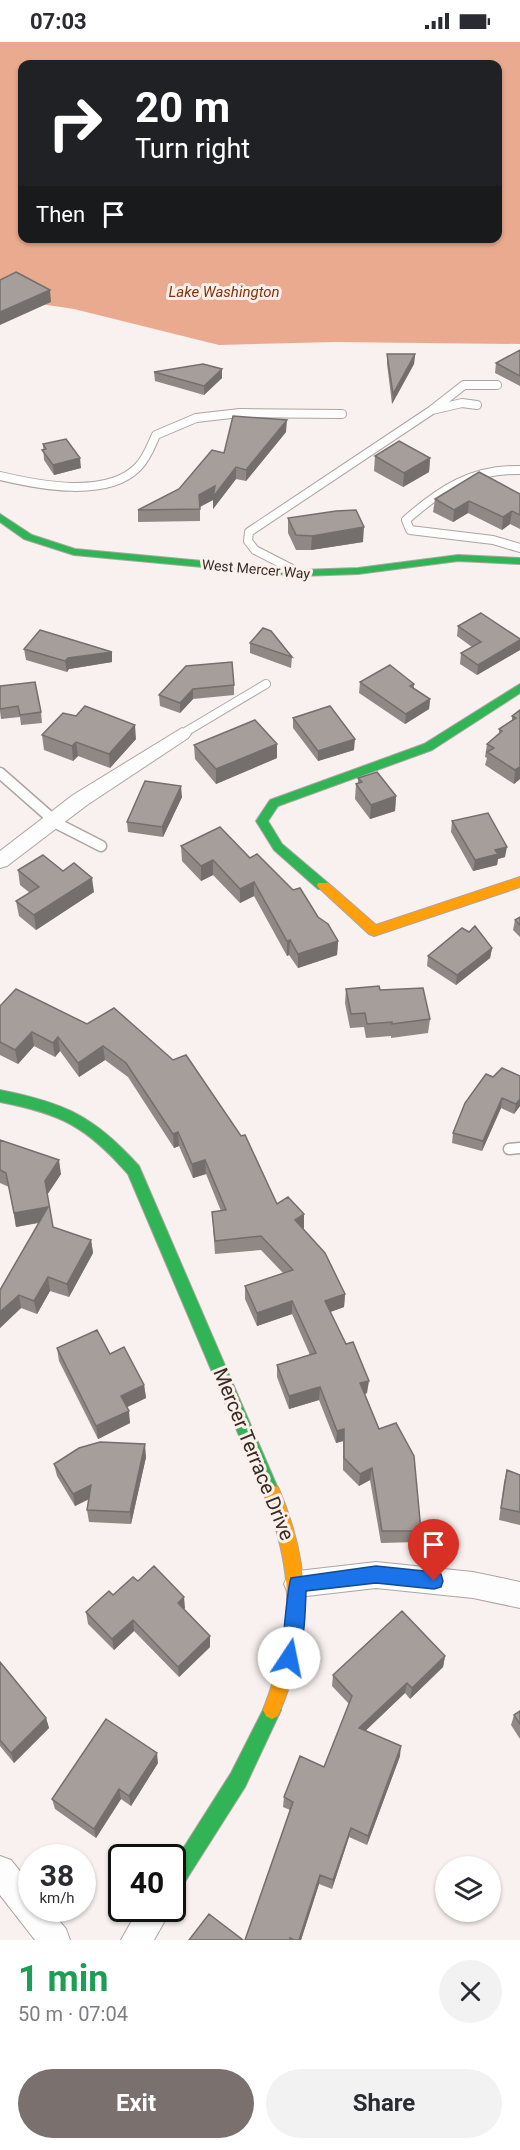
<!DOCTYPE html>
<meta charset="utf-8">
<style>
body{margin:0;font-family:Roboto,sans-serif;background:#f2f2f3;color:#2b2b33;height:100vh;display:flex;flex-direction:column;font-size:22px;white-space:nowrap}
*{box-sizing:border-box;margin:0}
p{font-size:20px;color:#7c7c81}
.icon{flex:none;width:33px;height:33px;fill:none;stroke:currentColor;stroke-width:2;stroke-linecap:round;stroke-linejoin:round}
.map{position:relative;height:1898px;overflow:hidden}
.details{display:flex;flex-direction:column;background:#fff;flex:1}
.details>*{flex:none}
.banner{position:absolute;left:18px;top:18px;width:484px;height:183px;border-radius:12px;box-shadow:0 2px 4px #0004;background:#202124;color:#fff;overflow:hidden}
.fabs{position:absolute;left:435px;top:1814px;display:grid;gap:12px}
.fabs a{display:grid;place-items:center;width:66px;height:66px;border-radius:50%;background:#fff;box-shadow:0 2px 4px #0004;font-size:30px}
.speed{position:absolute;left:18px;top:1802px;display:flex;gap:12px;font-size:30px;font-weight:700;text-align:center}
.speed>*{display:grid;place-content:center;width:78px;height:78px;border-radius:50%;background:#fff;box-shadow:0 2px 4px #0004;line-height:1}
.speed small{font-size:15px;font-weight:400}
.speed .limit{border:3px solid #111;border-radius:9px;background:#fff;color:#111}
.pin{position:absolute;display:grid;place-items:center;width:51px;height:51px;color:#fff;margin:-62px -26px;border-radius:50% 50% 50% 0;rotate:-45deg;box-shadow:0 0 6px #0007}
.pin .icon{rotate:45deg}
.me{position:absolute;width:66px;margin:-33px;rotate:11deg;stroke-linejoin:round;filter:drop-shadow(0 0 4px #0008)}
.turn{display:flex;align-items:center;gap:21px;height:126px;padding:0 18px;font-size:27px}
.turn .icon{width:78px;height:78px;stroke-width:2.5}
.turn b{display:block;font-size:42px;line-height:51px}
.then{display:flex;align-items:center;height:57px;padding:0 18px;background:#0003;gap:12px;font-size:22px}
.round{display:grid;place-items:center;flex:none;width:63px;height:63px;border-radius:32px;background:#f2f2f3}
.overview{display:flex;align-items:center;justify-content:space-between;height:102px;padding:0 18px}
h1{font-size:36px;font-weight:700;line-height:45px;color:#1e9e55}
.button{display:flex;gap:12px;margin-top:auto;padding:12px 18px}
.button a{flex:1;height:69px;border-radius:36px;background:#7a706d;color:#fff;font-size:24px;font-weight:700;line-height:69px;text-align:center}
.button a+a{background:#f2f2f3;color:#2b2b33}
.status{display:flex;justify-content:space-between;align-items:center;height:42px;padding:0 30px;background:#fff;direction:ltr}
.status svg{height:16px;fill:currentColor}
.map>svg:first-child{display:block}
.water{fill:#eaaa90;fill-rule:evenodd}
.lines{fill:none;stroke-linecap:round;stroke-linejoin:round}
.lane-far1-casing{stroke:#ada5a1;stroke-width:10}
.lane-casing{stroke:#ada5a1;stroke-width:13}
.street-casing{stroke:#ada5a1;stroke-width:2}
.fast-casing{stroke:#ada5a1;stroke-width:2}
.slow-casing{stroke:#ada5a1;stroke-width:2}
.lane-far1{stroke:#fefdfd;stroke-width:8}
.lane{stroke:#fefdfd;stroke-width:10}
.street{fill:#fefdfd;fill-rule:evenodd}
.fast{fill:#30b455;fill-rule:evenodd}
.slow{fill:#ff9f0a;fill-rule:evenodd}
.wall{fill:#8f8885}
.shaded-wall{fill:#746f6c}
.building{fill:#a69e9b;stroke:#746f6c;stroke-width:1.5}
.route{fill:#1a73e8;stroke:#114b97;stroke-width:1.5}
.labels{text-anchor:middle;stroke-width:6;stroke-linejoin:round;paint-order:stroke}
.far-street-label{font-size:14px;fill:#362b27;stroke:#fcf0eb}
.far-water-label{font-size:15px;font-style:italic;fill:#84340c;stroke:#fcf0eb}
.near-street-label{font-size:20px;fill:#362b27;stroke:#fcf0eb}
</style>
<div class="status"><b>07:03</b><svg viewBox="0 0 49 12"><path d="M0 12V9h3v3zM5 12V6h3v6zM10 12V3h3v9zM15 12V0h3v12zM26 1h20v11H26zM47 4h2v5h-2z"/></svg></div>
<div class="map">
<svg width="520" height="1898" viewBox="0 0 520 1898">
<rect width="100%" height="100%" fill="#f8f1ef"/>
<path class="water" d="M0,0H520V302L335,300L219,303L74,267L0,256ZM22,22H498V196H22Z"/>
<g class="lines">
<defs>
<path id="lane-far1" d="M477,363L462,361L432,368L464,343H497
M520,428C472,427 441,447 406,478L410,488L493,498L520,506
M0,434C38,443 107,457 138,425C147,416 151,404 156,393L196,376L240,371L342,372
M294,528L255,508L248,499L249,490L432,368
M182,692L266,642"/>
<path id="lane" d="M0,731L58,782L101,804
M509,1107L520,1106"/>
<path id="street" d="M182,686L191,692L188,696L87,763L7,824L0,826V809L73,753Z
M376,1520L473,1530L520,1540V1566L473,1556L376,1546L298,1555L288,1551L284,1542L288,1533L298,1529Z
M0,1814L11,1818L32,1844V1866H49L66,1887L70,1898H35L0,1853Z
M139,1866H172L154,1898H121Z"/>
<path id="fast" d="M0,472L32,493L75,507L300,528L358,526L458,513L520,516V522L458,519L358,532L300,534L74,513L24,497L0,480Z
M520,642V651L432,708L278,764L268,779L282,802L328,841L329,844L328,847H318L274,808L256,779L270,758L424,702Z
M0,1048C65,1061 94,1074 139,1124L280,1451L278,1457L272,1459L266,1457L128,1132C86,1084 61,1072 0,1060Z
M272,1659L278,1662L281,1668L245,1745L179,1849L172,1852V1824L231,1731L266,1662Z"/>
<path id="slow" d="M520,835V845L374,894L369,892L317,844L318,841H328L376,883Z
M272,1443L278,1445C313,1526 312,1594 278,1674L272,1677L266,1674L263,1668C295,1586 295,1533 264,1451L266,1445Z"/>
</defs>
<use href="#lane-far1" class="lane-far1-casing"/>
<use href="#lane" class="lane-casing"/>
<use href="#street" class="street-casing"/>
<use href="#fast" class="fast-casing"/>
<use href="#slow" class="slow-casing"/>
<use href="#lane-far1" class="lane-far1"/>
<use href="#lane" class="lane"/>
<use href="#street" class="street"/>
<use href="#fast" class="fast"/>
<use href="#slow" class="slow"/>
</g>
<path class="wall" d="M520,308V344L495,331L496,321Z
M387,312H415L414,322L392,362L387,322Z
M154,330L222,336L204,353L155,339Z
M286,390L246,439L236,437L213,467V458L200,464V479L138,480V468L179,447L224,411Z
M43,402L81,426L54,433L44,418Z
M375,414L430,416L429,430L403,445L374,429Z
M520,452V487L510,482L502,488L468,471L453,480L433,470L435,457Z
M288,476L363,500L311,508H296L288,491Z
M458,584L520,608L477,633L460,622L461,611L472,605L457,594Z
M250,601L292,615L291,626L250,611Z
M24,607L112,610V620L69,627L67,630L26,618Z
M186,624L234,643V653L193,657L180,671L160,664L159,653Z
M360,640L414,642V646L430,657L429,667L405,682L359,651Z
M0,644L41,670L42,681L21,683L20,675L1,677L0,669Z
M520,668V737L514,742L485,723L487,716L485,715L487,702L499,692V687L512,678V674Z
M293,676L354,708L318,719L293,686Z
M42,693L136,697L110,726L78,714L73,719L44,708Z
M194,703L277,716L216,742L195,717Z
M358,736L396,754L395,769L370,777L355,757L356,742H358Z
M182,755L163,795L128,790L127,780Z
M452,779L505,815L498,817L497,823L473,829L451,790Z
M181,804L250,816L318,875L338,899L337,913L298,926L289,913L287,914L254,854L240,861L213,833L201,839L182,819Z
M18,828L94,850L36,888L19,874L16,859L30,851L20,843Z
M520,875V895L513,888L515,878Z
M492,906L490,916L456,943L427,924L428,914Z
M346,947L380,948L430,977L428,991L391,996V994L366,996L364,985L350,986L345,961Z
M0,964L87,982L277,1162L304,1186H303L345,1252L344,1265L330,1270L367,1351L365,1352L421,1489L419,1500L381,1501L370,1438L359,1444L343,1428V1399L336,1401L319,1358L289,1367L277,1335V1323L310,1313L292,1272L257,1284L245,1257V1244L283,1231L261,1208L215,1212L212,1170L221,1169L206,1132L193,1136L179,1104L174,1106L128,1035L105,1018L79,1035L60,1009L55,1015L34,1004L18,1022L0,1013Z
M520,1034V1064L514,1072L501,1066L482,1109L452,1101L453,1091L493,1035Z
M0,1098L61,1132L47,1153L53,1185L91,1198L93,1211L69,1255L50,1249L37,1272L21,1266L0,1286V1248L39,1181L16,1185L9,1145L0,1141Z
M57,1306L110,1312L144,1343L146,1356L127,1365L130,1381L98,1397L59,1319Z
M146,1415L131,1482L89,1480L87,1468L89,1457L75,1464L57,1434L54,1422Z
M507,1428L520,1433V1483L499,1478L504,1440Z
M138,1539L185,1566L184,1567L210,1594V1605L179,1635L134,1589L114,1608L88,1582L86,1570Z
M445,1614L443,1625L410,1657L405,1651L366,1688L400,1714L367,1803L349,1795L332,1847L319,1842L301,1898H245L290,1768L283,1765L284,1755L324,1725L349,1662L332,1644L333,1633Z
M0,1620L46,1676L49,1686L14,1721L0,1704Z
M520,1669V1697L511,1683L514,1673Z
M158,1721L131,1764L121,1757L96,1796L55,1767L52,1757Z"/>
<path class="shaded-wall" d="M50,248L51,260L0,283V270Z
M415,312L414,322L392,362L393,352Z
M222,327V336L204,353V344Z
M287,378L286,390L246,439V428Z
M80,416L81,426L54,433L53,423Z
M430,416L429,430L403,445L404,431Z
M236,425V437L213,467V458L200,465L199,453Z
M469,459L468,471L453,480L454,468Z
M512,469L510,482L502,488L503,475Z
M364,485L363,500L311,508L312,494Z
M520,598V608L477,633L478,623Z
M112,610V620L69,627L67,630L65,619L68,616Z
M193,647V657L180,671V661Z
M430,657L429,667L405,682L406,672Z
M135,683L136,697L110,726L109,712Z
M355,697L354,708L318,719V709Z
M76,700L78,714L73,719L72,704Z
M277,702V716L216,742V727Z
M520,725V737L514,742L515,728Z
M181,744L182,755L163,795L162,785Z
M396,754L395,769L370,777L371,763Z
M507,805L505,815L498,817L497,823L473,829L475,818L495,808Z
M213,818V833L201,839V824Z
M92,836L94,850L36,888L34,873Z
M254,840V854L240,861V847Z
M290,898L289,913L287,914V899Z
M338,899L337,913L298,926V912Z
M492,906L490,916L456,943L457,933Z
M32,990L34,1004L18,1022L15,1008Z
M58,995L60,1009L55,1015L53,1001Z
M103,1004L105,1018L79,1035L78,1021Z
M502,1056L501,1066L482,1109L483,1099Z
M520,1057V1064L514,1072L516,1062Z
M178,1090L179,1104L174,1106L173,1092Z
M59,1118L61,1132L47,1153L45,1139Z
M205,1118L206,1132L193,1136L192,1122Z
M48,1165L50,1178L16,1185L14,1171Z
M304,1172V1186L295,1192V1178Z
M91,1198L93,1211L69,1255L67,1242Z
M48,1235L50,1249L37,1272L34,1259Z
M345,1252L344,1265L325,1272V1259Z
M19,1253L21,1266L0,1286V1270Z
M292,1259V1272L257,1284V1271Z
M369,1339L367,1351L359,1354L360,1341Z
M144,1343L146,1356L123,1367L121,1354Z
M320,1345L319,1358L289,1367V1354Z
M129,1369L130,1381L98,1397L96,1384Z
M344,1387L343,1399L336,1401L337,1389Z
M145,1402L146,1415L131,1482L130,1470Z
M372,1426L370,1438L359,1444L360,1432Z
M91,1443L93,1455L75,1464L73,1452Z
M184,1555L185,1566L179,1572L178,1561Z
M133,1578L134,1589L114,1608L112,1597Z
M210,1594V1605L179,1635L178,1625Z
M445,1614L443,1625L410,1657L412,1646Z
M407,1641L405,1651L358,1696L359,1686Z
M46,1676L49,1686L14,1721L11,1711Z
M401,1704L400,1714L367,1803L368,1794Z
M157,1711L158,1721L131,1764L129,1754Z
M119,1747L121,1757L96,1796L94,1787Z
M351,1786L349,1795L332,1847L333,1838Z
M320,1833L319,1842L301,1898H299Z"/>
<path class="building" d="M16,230L50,248L0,270V238Z
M520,308V334L496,321Z
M387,312H415L393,352Z
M203,322L222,327L204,344L154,330Z
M233,374L287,378L246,428L236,425L213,455L215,444L199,453L200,467L138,468L179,447L212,408L224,411Z
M66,397L80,416L53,423L42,408L46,407L43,402Z
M399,399L430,416L404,431L375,414Z
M479,430L520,452V473L512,469L503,475L469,459L454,468L435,457Z
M356,468L364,485L312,494L296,493L288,476L336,469Z
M481,571L520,597V598L478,623L461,611L481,600L458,584Z
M263,586L271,589L292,615L250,601Z
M40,588L112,610L68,616L65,619L24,607Z
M232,620L234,643L193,647L180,661L159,653L186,624Z
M390,623L414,642L410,644L430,657L406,672L360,640Z
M35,640L41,670L20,673L18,664L0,667V644Z
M85,664L135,683L109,712L76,700L72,704L42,693L63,671L76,674Z
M330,664L355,697L318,709L293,676Z
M520,668V725L515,728L487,710L494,706L487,702L502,689L499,687L516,676L512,674Z
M255,678L277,702L216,727L194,703Z
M377,730L396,754L371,763L356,742L362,740L358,736Z
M145,739L181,744L162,785L127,780Z
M488,771L507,805L495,808L498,812L475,818L452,779Z
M220,785L250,816L257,812L293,848L300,846L318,875L328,882L338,899L298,912L290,898L287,899L254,840L240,847L213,818L201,824L181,804Z
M43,813L63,829L74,821L92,836L34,873L16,859L39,845L18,828Z
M520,875V883L515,878Z
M475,884L492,906L457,933L428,914L462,886L469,890Z
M379,944L380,948L423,946L430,977L392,982V980L367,982L365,971L351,972L346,947Z
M16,947L87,982L114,966L173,1018L186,1013L241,1094L245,1093L277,1162L288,1155L304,1172L295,1178L325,1211L345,1252L325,1259L346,1302L353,1300L369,1339L360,1341L379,1387L396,1381L414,1414L421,1489H382L372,1426L360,1432L344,1416V1387L337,1389L320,1345L289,1354L277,1323L316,1311L292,1259L257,1271L245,1244L293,1228L261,1194L215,1199L212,1170L226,1168L205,1118L192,1122L178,1090L173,1092L126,1021L103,1004L78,1021L58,995L53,1001L32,990L15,1008L0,1000V964Z
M502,1026L520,1034V1057L516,1062L502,1056L483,1099L453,1091L465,1061L486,1032L493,1035Z
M0,1098L59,1118L45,1139L53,1185L91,1198L67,1242L48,1235L34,1259L19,1253L0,1270V1248L48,1165L14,1171L6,1131L0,1128Z
M97,1288L110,1312L124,1305L144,1343L121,1354L129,1369L96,1384L57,1306Z
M100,1400L145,1402L130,1470L87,1468L91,1443L73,1452L54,1422L79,1406Z
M507,1428L520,1433V1470L501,1466Z
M154,1524L184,1555L178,1561L210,1594L178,1625L133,1578L112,1597L86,1570L109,1549L113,1553L133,1535L138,1539Z
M402,1569L445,1614L412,1646L407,1641L359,1686L401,1704L368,1794L351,1786L333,1838L320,1833L299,1898H294L290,1896V1898H245L293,1760L284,1755L300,1714L324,1725L352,1654L333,1633Z
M0,1620L46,1676L11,1711L0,1698Z
M520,1669V1682L514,1673Z
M106,1677L157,1711L129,1754L119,1747L94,1787L52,1757Z
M209,1872L243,1898H189Z"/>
<path class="route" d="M376,1524L434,1530L441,1532L443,1539L441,1545L434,1547L376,1541L306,1549C305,1574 305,1600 295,1623L289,1625L283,1623C280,1617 288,1544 291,1536Z"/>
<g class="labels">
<g class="far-street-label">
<text transform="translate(256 527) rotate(5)" y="5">West Mercer Way</text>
</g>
<g class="far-water-label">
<text x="224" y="255">Lake Washington</text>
</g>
<g class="near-street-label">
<text transform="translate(254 1412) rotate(68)" y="7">Mercer Terrace Drive</text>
</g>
</g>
</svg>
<div class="fabs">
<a><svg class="icon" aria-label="layers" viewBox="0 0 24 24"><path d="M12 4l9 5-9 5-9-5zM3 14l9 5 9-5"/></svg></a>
</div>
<div class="speed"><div>38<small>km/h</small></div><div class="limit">40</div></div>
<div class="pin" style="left:434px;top:1539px;background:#d93025"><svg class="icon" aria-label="arrive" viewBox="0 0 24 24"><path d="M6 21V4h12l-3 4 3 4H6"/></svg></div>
<svg class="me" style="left:289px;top:1616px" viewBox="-20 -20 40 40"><circle r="19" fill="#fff"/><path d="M0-13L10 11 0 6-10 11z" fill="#1a73e8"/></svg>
<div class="banner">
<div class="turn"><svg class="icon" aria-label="right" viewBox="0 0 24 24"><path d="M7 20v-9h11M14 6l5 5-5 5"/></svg><div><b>20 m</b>Turn right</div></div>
<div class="then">Then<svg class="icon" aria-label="arrive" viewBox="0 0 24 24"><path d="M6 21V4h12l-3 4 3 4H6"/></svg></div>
</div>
</div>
<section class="details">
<div class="overview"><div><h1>1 min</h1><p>50 m · 07:04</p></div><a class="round"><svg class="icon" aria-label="close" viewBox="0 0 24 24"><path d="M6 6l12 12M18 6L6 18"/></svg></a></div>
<div class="button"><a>Exit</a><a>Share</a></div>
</section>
